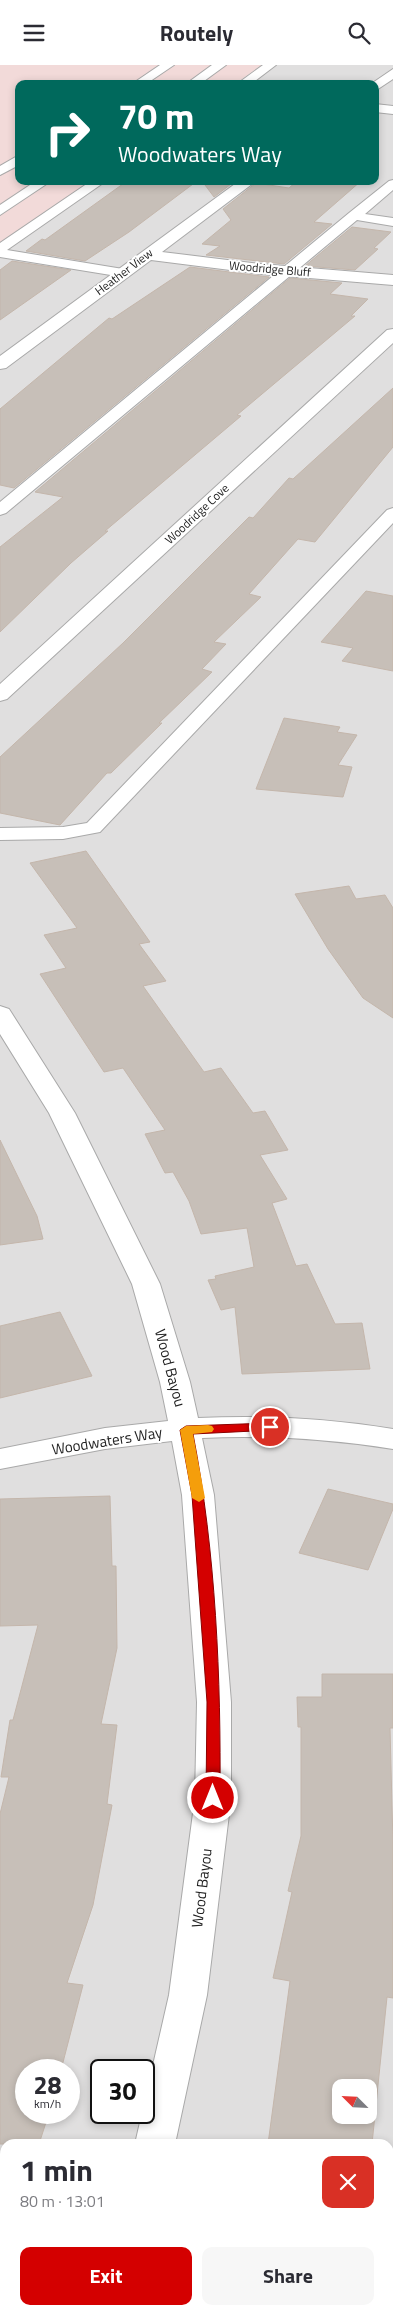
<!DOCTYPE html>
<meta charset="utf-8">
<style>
body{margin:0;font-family:"Titillium Web",sans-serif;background:#f7f7f7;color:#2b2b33;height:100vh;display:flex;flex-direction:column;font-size:19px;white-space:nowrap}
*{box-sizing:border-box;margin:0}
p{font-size:16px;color:#7c7c81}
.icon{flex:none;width:28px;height:28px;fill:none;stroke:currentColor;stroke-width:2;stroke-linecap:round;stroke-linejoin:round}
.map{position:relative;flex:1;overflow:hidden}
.sheet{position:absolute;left:0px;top:2074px;width:394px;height:176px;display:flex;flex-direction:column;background:#fff;border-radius:15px 15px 0 0;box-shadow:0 2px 8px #0003}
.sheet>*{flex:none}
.top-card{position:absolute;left:15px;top:15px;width:364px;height:105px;border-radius:10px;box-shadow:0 2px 8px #0003;background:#00695c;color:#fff;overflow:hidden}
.needle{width:32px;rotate:294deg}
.fabs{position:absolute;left:332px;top:2014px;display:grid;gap:10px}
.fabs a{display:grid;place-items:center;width:45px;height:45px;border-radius:10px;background:#fff;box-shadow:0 2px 8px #0003;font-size:25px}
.speed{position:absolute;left:15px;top:1994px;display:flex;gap:10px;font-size:25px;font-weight:700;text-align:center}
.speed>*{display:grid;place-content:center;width:65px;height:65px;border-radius:50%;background:#fff;box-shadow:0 2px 8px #0003;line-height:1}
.speed small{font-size:12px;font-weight:400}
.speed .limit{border:2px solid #111;border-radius:8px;background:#fff;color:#111}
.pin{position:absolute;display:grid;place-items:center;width:42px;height:42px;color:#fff;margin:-21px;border:2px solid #fff;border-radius:50%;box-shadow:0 1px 5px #0007}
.me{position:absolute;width:55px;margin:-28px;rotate:0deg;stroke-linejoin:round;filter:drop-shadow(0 0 4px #0008)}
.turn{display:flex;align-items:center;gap:18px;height:105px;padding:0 20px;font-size:22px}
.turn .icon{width:65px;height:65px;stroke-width:2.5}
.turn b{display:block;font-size:35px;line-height:42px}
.round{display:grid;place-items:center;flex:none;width:52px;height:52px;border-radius:10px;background:#f7f7f7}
.summary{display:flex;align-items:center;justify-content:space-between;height:85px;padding:0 20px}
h1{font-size:30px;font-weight:700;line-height:38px}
.primary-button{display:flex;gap:10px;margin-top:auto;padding:10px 20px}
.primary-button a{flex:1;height:58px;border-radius:10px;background:#d40000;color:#fff;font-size:20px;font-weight:700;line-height:58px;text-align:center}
.primary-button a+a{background:#f7f7f7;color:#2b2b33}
header{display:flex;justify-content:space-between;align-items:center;height:65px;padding:0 20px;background:#fff;font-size:22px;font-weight:700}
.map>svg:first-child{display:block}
.residential{fill:#e0dfdf;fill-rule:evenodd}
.commercial{fill:#f2dad9}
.building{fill:#c7bfb8;stroke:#c4b6ab;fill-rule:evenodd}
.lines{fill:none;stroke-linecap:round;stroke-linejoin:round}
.service-casing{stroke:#a9a9a9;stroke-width:2}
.minor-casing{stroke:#a9a9a9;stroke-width:2}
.service{fill:#fff;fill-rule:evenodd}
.minor{fill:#fff;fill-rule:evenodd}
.route{fill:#d40000;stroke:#8a0000}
.slow{fill:#f59e0b}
.labels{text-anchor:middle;stroke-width:4;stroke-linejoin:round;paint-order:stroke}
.far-street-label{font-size:12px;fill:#222;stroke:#fff}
.street-label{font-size:15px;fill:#222;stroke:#fff}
</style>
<header><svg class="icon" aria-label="menu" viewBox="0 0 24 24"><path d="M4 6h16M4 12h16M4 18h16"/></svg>Routely<svg class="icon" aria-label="search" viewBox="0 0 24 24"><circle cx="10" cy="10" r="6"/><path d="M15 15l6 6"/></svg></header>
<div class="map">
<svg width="393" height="2249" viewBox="0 0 393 2249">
<rect width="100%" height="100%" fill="#f2efe9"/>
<path class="residential" d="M262,0H393V2249H0V178L91,116H375V19H235ZM26,2005H69V2048H26ZM101,2005H144V2048H101ZM341,2022H369V2050H341ZM5,2079H389V2245H5Z"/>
<path class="commercial" d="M0,0H262L235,19H19V116H91L0,178Z"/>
<path class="building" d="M127,116H197L129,167L85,196L26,186L42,174L45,175Z
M202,116H235L214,132Z
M297,116H361L314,157L332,159L284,199L206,190L220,181L202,179L231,155L223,144L256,118L289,123Z
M352,162L391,167L374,183L378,184L355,205L305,201Z
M12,196L71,205L0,255V205Z
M190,202L269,212L14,423L0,420V344L109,253L112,254Z
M290,213L342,218L330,229L368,234L351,251H355L237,350L241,351L105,466H108L71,498L0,567V482L63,432L35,427Z
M393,323V382L315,477L298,474L249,529L261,532L214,577L226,579L202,604L212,607L159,658H162L111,708H107L60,760L0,748V692L123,578L249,452L253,453L289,413L293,414Z
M366,526L393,531V606L342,596L353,583L321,577Z
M284,653L340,662L337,667L357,670L338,700L352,702L343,732L256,724Z
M86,786L150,877L139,879L166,916L143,921L204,1007L221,1003L253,1048L265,1046L288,1085L260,1090L287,1134L272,1138L296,1201L307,1199L335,1259L362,1258L370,1304L242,1309L235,1242L221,1245L208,1215L216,1214L215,1211L254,1202L247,1163L201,1169L189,1136L173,1107L165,1108L145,1069L165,1065L123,1003L104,1007L40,909L66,903L44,870L77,863L30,798Z
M349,821L356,834L385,830L393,843V953L363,933L328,884L295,829Z
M0,1075L37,1151L43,1174L0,1180Z
M60,1247L92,1311L0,1333V1261Z
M328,1424L393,1439V1444L368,1505L299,1488Z
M110,1431L112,1501H116L117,1583L101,1659L117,1660L107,1739L112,1740L93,1840L67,1918L83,1920L61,2005H26V2048H49L39,2079H0V1749L9,1712H1L10,1655H13L38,1560L0,1561V1434Z
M322,1609H393V1663H390L393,1779V1933L387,1932L372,2079H268L290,1916L273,1913L292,1827L288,1826L301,1771V1662H298L297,1632H322ZM341,2022H369V2050H341Z"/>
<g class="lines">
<defs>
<path id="service" d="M160,0H174L146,19H132Z
M212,0H226L200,19H186Z
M263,0H276L251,19H237Z
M19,90V100L0,110V101Z
M393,115V125L365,149L393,153V161L357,155L6,448L0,450V437L349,148L389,116Z
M36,116H51L0,150V140Z
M91,116H106L7,185L123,204L128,205L130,208L128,211L123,212L0,192V178Z
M393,443V458L100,767L63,774L0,775V763L63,762L87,758L387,445Z"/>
<path id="minor" d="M393,4V14L375,26V19H371Z
M375,39L393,41V49L375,47Z
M239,116H256L162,187L261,199L393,210V220L261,209L151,195L6,303L0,304V291Z
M393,264V278L7,634L0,636V619L387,265Z
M0,941L9,944L75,1048L160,1219L190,1317L198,1353C263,1350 328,1353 393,1364V1384C329,1374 266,1370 202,1373L214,1430L231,1637V1733L207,1930L175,2079H135L169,1930L195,1733L197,1637L182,1430L172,1376L105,1384L0,1404V1384L105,1363L168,1356L160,1317L132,1219L49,1048L0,969Z
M93,2245H135L134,2249H92Z"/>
</defs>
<use href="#service" class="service-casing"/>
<use href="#minor" class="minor-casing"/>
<use href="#service" class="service"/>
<use href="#minor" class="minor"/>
</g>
<path class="route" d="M270,1358L276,1362L274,1365L193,1369C216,1488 221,1613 220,1733L218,1737L213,1739L208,1737L206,1733L207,1637L196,1486L192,1430L180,1365L186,1361Z"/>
<path class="slow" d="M208,1360L212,1361L214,1364L212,1367L193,1369L205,1433L199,1437L192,1433L180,1365L186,1361Z"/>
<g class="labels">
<g class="far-street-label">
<text transform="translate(270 204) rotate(5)" y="4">Woodridge Bluff</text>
<text transform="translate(124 207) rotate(-37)" y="4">Heather View</text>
<text transform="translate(197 449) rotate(-43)" y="4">Woodridge Cove</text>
</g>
<g class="street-label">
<text transform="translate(170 1303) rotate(75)" y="5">Wood Bayou</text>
<text transform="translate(107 1376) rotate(-9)" y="5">Woodwaters Way</text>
<text transform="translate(202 1823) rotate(-83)" y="5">Wood Bayou</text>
</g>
</g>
</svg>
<div class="fabs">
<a><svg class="needle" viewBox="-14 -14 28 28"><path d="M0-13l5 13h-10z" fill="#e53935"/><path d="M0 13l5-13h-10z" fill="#7c7c81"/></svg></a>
</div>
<div class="speed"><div>28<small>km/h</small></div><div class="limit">30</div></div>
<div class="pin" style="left:270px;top:1362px;background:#d93025"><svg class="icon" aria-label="arrive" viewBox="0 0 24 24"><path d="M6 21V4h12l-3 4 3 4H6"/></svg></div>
<svg class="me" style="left:213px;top:1733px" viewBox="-20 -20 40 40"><circle r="17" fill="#d40000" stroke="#fff" stroke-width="3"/><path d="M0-11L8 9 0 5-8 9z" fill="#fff"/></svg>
<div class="top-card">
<div class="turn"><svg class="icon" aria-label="right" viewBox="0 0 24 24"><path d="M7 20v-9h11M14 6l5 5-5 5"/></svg><div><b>70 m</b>Woodwaters Way</div></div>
</div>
<section class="sheet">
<div class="summary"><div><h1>1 min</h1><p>80 m · 13:01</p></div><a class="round" style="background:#d93025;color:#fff"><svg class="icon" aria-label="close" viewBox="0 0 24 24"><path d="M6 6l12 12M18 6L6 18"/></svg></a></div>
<div class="primary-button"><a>Exit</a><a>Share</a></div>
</section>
</div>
